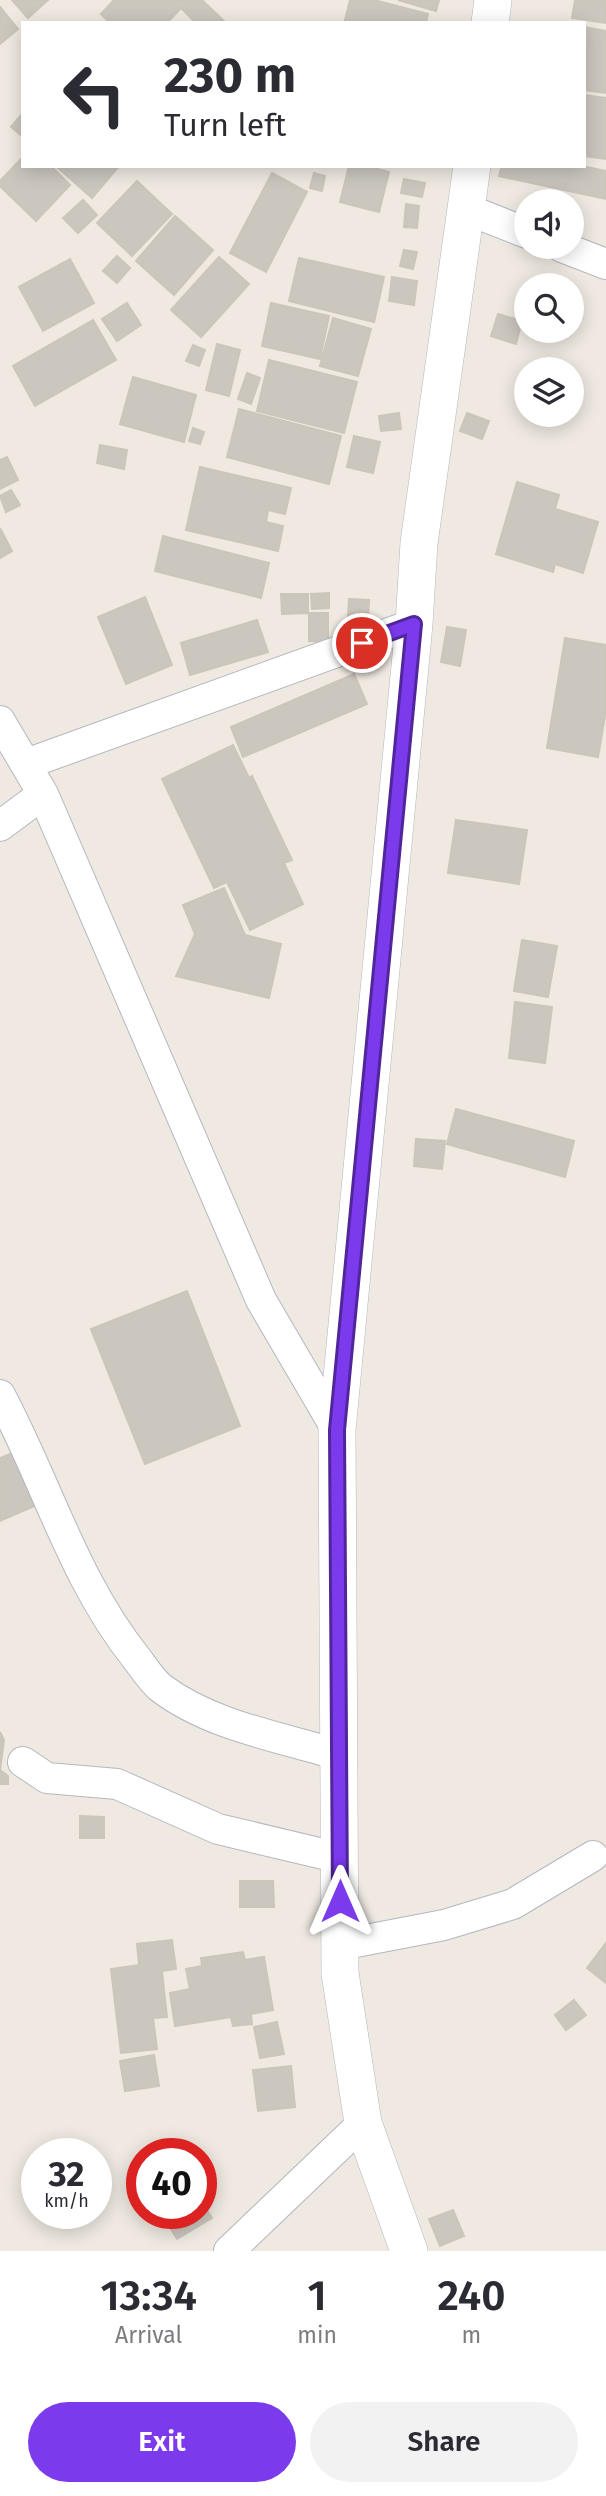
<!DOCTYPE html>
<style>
body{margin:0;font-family:"Fira Sans",sans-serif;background:#f2f2f3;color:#2b2b33;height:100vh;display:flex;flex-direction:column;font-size:26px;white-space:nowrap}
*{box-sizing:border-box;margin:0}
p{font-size:23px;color:#7c7c81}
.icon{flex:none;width:38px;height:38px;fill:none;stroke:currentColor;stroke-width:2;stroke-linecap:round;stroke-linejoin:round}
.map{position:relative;height:2251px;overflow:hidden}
.panel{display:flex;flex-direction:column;background:#fff;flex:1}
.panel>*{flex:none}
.guide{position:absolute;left:21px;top:21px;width:565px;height:147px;border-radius:0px;box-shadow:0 4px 18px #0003;background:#fff;color:#2b2b33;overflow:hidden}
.fabs{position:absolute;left:514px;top:189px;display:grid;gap:14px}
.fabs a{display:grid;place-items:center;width:70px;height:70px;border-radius:50%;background:#fff;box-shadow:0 4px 18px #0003;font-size:35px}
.speed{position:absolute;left:21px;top:2138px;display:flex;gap:14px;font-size:35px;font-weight:700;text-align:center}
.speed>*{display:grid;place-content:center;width:91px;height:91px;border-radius:50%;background:#fff;box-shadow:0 4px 18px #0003;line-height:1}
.speed small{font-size:18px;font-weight:400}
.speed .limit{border:10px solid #d22;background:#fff;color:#111}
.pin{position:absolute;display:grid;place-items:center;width:60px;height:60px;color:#fff;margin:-30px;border:4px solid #fff;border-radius:50%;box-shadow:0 2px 7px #0007}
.me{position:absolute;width:77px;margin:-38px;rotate:0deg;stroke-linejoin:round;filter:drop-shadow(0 0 5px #0008)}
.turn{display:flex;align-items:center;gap:24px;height:147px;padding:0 28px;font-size:32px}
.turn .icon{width:91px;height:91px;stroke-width:2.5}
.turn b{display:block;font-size:49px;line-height:60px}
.eta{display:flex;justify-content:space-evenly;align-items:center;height:119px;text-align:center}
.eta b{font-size:42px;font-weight:600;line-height:49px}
.button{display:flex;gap:14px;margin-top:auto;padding:14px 28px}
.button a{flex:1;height:80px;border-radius:42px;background:#7c3aed;color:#fff;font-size:28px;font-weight:600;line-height:80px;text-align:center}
.button a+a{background:#f2f2f3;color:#2b2b33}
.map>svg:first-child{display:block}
.building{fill:#cbc7bf;stroke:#cbc5ba;stroke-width:2}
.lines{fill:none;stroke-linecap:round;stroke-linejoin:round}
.minor-casing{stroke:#b4b7c1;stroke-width:32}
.tertiary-casing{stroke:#b4b7c1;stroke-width:38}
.minor{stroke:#fff;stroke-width:30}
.tertiary{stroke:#fff;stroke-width:37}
.route-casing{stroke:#51269a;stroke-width:18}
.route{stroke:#7c3aed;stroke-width:12}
</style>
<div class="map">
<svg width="606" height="2251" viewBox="0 0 606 2251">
<rect width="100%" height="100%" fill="#efe9e1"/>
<path class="building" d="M12,0H48L28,18Z
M114,0H202L226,23H196L181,8L167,23H110L101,14Z
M350,0H374L428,14L426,23H354L345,20Z
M398,0H439L436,11Z
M575,0H606V23L572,18Z
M0,7L18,29L0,44Z
M584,27L606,31V93L584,90Z
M584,95L606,98V159L584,156Z
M23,113V137L11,127Z
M23,157V166H51L70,185L36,221L0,186V181Z
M56,166H119L92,198Z
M349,166H366L389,172L379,212L340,202Z
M502,166H582L606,171V199L499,176Z
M272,173L307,192L266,272L230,253Z
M314,173L325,176L322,191L310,188Z
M404,179L425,183L422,197L401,193Z
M137,181L172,214L132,256L97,223Z
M83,200L97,215L78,233L63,218Z
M406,204L419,206L417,228L404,227Z
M175,216L213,250L174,295L136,261Z
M404,250L417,252L413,269L400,266Z
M117,256L130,268L117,283L103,271Z
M219,257L249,284L201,337L171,310Z
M299,258L384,277L374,322L289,301Z
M70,259L94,303L43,331L19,287Z
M392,277L417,281L414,305L389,301Z
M127,303L141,325L117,341L102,319Z
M271,303L329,316L320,359L262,346Z
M498,314L522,321L516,344L491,336Z
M333,318L371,329L358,376L320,366Z
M93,320L116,360L35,406L13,366Z
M217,344L240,350L229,396L206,390Z
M193,345L205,350L199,366L186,361Z
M269,360L357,382L344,433L257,411Z
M247,373L260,378L251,404L238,399Z
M133,377L196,395L184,442L120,424Z
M239,409L341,436L329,484L227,457Z
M399,413L401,429L381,431L379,416Z
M467,413L489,421L482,439L460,431Z
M193,428L204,432L200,444L189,441Z
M354,436L380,442L373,473L347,467Z
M100,445L127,450L124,469L97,463Z
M7,457L18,480L0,489V460Z
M200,467L291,488L285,514L268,510L266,522L283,526L278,551L186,530Z
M517,482L559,495L555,509L598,522L583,573L555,564L553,572L496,554Z
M11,490L20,505L6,512L0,496Z
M0,528L12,551L0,558Z
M163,536L269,563L261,598L155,571Z
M329,593V608L312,609L311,594Z
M281,594H308V613L282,614Z
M145,597L172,665L126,684L98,617Z
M349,599L369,600L368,618L348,616Z
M309,613H328V642L309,641Z
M257,620L268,652L190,675L181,643Z
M447,627L466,630L460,666L441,662Z
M565,638L606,645V710L598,757L547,748Z
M354,674L367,704L243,757L231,727Z
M233,745L249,778L252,776L292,860L284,863L303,904L250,930L227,882L214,888L162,779Z
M456,820L527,830L519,884L448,873Z
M224,888L245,935L281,944L269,998L176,976L195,934L183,905Z
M522,940L557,946L548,997L514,991Z
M515,1002L552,1007L545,1063L509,1058Z
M456,1109L574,1141L565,1177L447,1144Z
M416,1139L445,1141L442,1169L414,1166Z
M187,1291L240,1426L145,1464L91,1329Z
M15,1452L37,1505L0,1521V1458Z
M0,1732L4,1740L0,1770L8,1776V1784H0Z
M80,1816L104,1817V1838H80Z
M240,1881H273L274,1907H240Z
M172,1940L176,1969L162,1971L167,2017L153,2018L157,2049L121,2053L111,1969L139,1965L137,1944Z
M606,1943V1983L587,1968Z
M243,1952L245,1960L264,1957L273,2010L251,2014L252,2024L233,2026L231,2017L175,2026L170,1993L190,1989L186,1969L202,1966L201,1958Z
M574,2000L586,2015L566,2030L555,2015Z
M277,2022L284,2054L260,2058L254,2027Z
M154,2055L159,2086L125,2091L120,2061Z
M291,2066L295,2107L258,2111L253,2070Z
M201,2201L212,2218L177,2239L166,2221L177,2214H201Z
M453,2210L464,2236L440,2246L429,2219Z"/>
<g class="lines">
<defs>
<path id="minor" d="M466,209L527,233
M562,247L606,264
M0,721L43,794L261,1300L337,1430
M26,764L414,624
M0,826L43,794
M0,1395C47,1483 74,1581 137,1659C144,1668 152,1681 161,1688C211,1726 281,1737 339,1755
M23,1762L47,1778L117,1784L218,1829L340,1858
M340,1945L444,1925L513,1904L593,1856
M229,2251L363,2123"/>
<path id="tertiary" d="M490,23L493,0
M409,2251L363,2123L340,1973L337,1430L414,624L419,543L472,166"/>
</defs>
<use href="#minor" class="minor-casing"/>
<use href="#tertiary" class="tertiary-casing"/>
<use href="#minor" class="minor"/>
<use href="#tertiary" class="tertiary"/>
</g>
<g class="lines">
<defs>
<path id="route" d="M340,1901L337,1430L414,624L362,643"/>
</defs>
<use href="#route" class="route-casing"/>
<use href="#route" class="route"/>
</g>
</svg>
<div class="fabs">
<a><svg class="icon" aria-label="sound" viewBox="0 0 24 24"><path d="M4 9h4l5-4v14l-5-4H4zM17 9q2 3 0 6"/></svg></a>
<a><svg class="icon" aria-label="search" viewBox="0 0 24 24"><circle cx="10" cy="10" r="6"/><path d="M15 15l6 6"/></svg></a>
<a><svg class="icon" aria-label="layers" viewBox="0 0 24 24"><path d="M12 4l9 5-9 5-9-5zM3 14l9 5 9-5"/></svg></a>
</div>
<div class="speed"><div>32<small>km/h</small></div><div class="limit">40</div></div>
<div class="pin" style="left:362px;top:643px;background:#d93025"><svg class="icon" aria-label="arrive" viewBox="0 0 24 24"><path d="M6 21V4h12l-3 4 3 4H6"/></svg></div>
<svg class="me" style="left:340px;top:1901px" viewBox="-20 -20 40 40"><path d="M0-17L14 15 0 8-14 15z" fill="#7c3aed" stroke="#fff" stroke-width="4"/></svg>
<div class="guide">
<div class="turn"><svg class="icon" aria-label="left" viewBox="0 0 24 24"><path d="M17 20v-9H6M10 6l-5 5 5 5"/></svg><div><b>230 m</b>Turn left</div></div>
</div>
</div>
<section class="panel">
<div class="eta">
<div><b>13:34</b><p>Arrival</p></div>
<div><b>1</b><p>min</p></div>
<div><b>240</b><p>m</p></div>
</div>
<div class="button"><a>Exit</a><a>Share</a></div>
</section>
